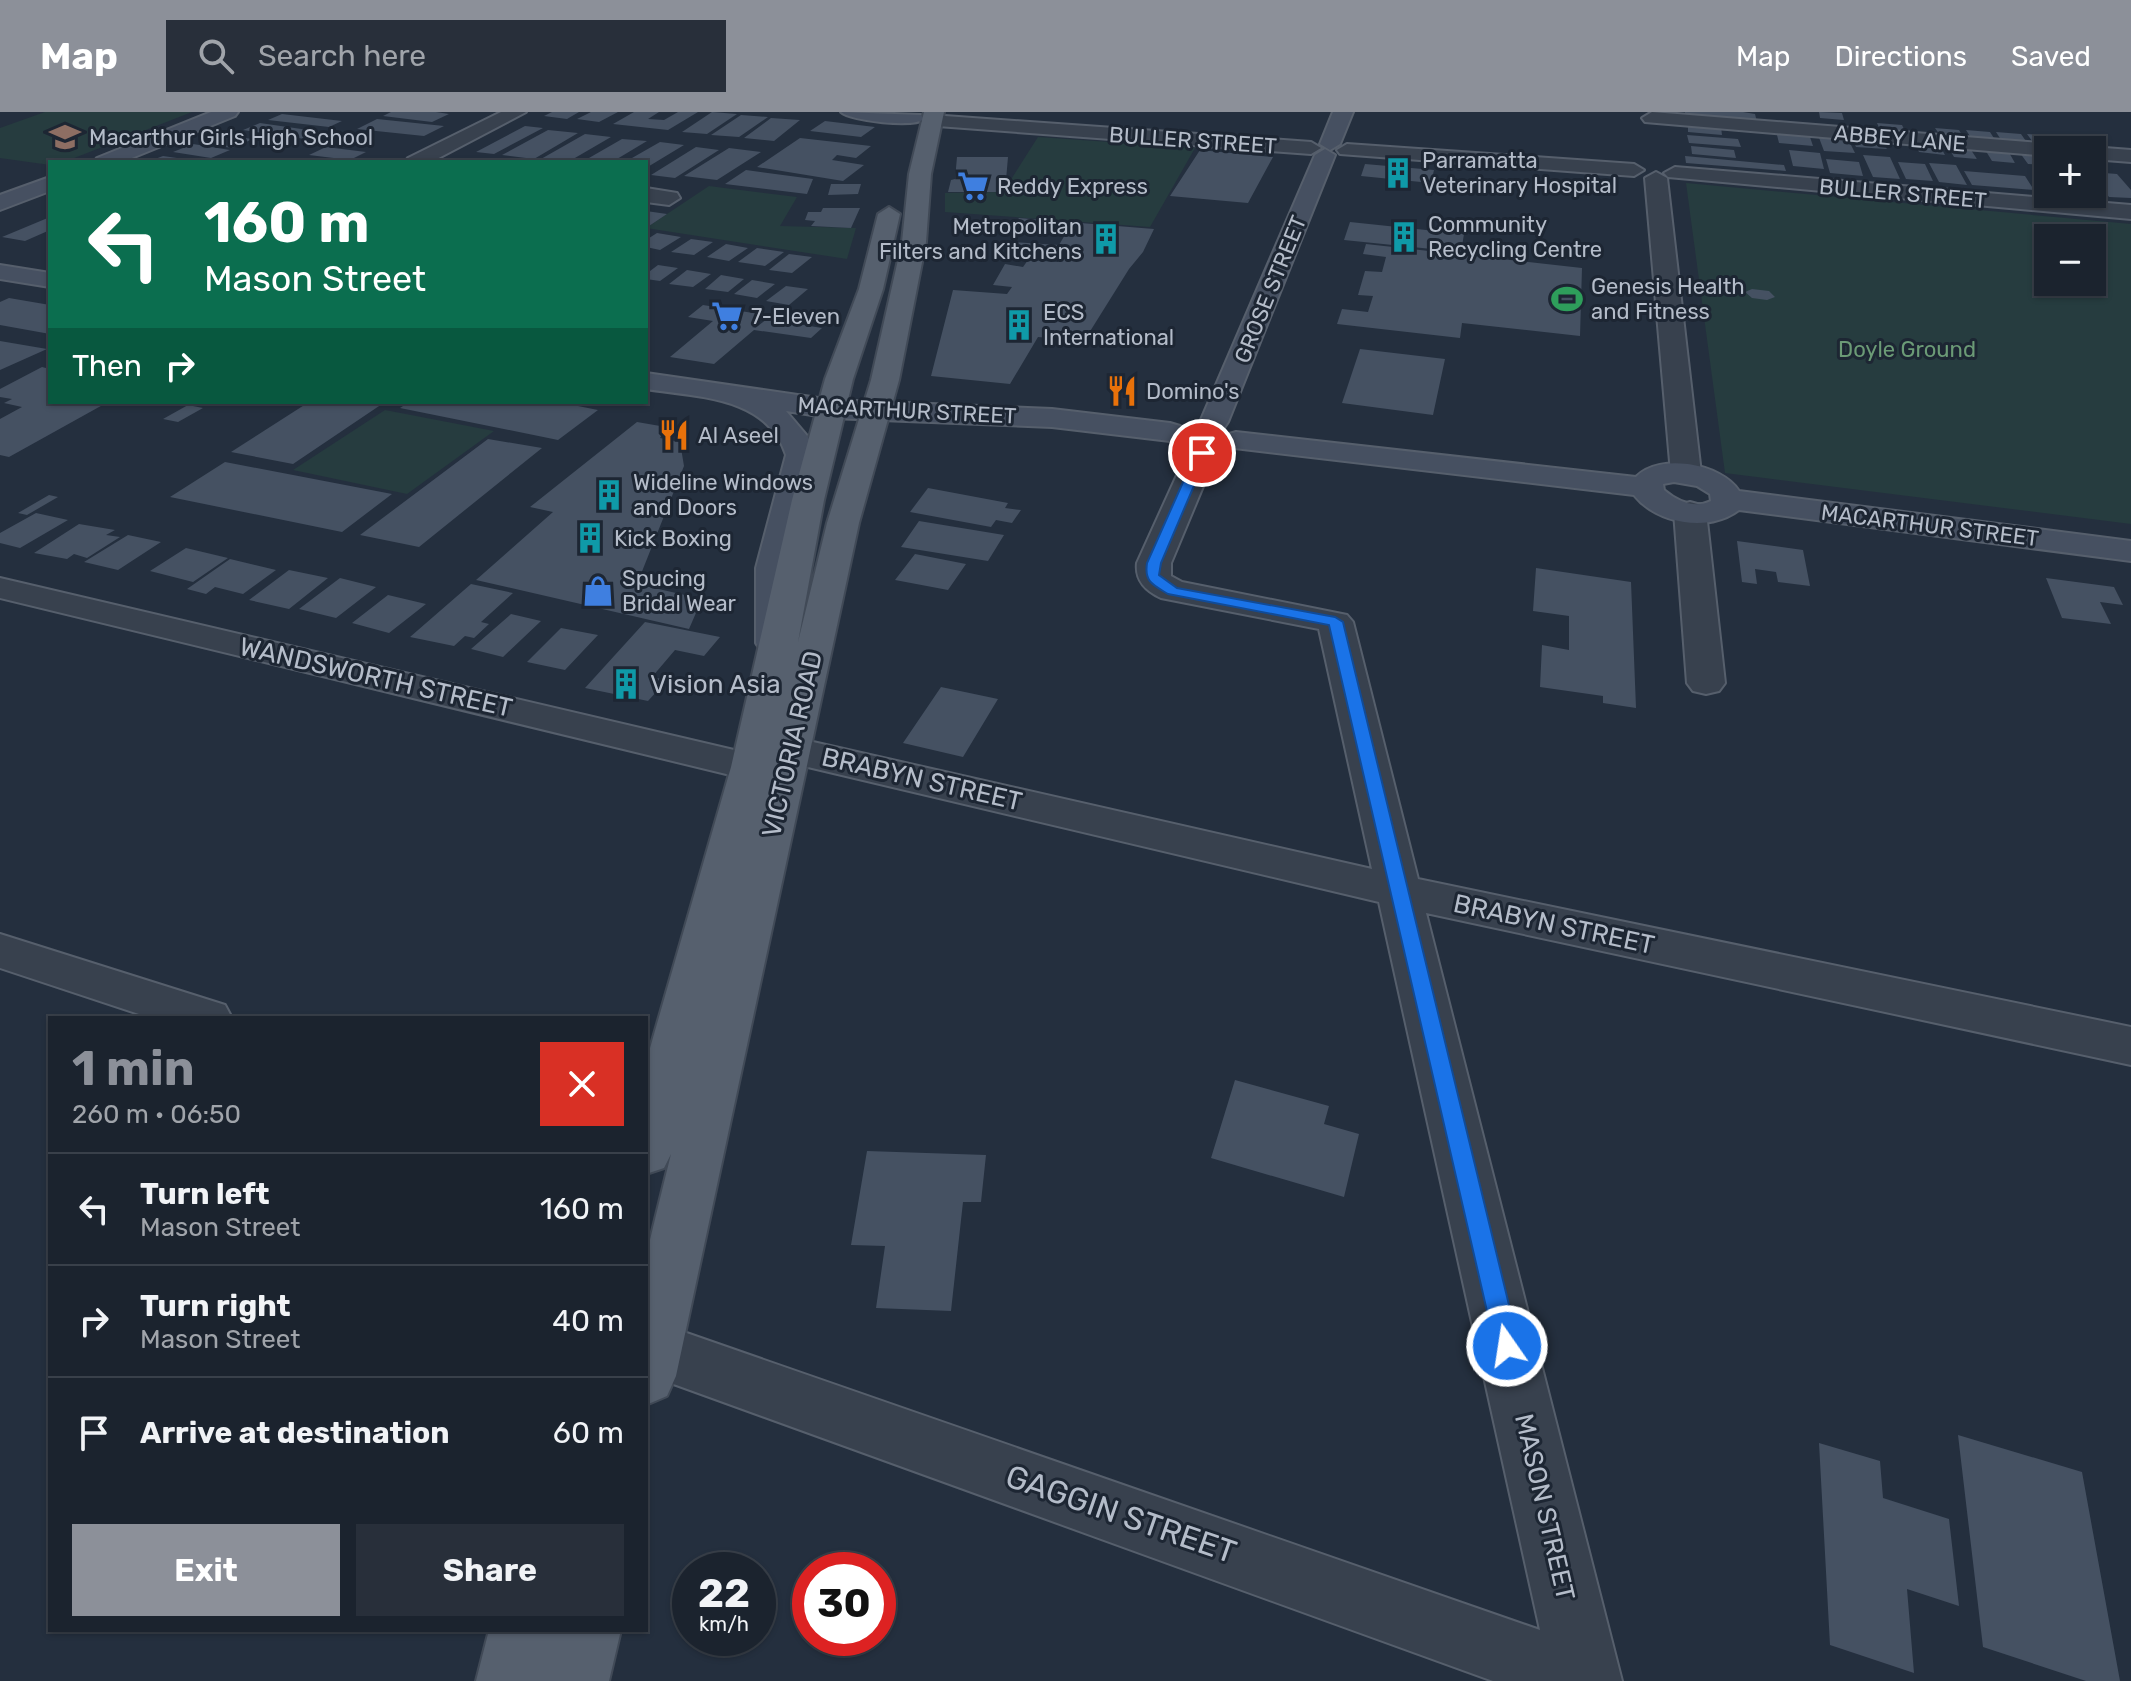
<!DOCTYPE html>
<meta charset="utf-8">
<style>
body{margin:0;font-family:Rubik,sans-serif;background:#282f3a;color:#f1f3f6;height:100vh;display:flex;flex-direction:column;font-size:30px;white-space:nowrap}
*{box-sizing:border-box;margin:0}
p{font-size:26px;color:#a0a4aa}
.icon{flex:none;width:44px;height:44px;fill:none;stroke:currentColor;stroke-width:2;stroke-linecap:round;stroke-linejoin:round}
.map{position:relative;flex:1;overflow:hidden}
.side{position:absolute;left:48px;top:904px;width:600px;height:616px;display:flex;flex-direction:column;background:#1b232e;border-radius:0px;box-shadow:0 2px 6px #0004,0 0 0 2px #39404a}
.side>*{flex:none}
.guide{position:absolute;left:48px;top:48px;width:600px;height:244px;border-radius:0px;box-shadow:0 2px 6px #0004,0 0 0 2px #39404a;background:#0b6e4f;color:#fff;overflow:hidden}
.tools{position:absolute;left:2034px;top:24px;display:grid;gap:16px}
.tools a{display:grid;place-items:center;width:72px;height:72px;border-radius:0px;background:#1b232e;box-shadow:0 2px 6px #0004,0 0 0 2px #39404a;font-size:40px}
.speed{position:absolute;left:672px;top:1440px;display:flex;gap:16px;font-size:40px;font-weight:700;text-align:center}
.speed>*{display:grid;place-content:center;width:104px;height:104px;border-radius:50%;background:#1b232e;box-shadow:0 2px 6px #0004,0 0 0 2px #39404a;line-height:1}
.speed small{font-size:20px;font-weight:400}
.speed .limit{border:12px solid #d22;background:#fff;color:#111}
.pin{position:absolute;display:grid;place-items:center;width:68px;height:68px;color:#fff;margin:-34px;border:4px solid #fff;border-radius:50%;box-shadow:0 2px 8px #0007}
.me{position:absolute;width:88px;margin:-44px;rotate:347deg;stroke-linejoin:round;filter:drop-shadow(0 0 6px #0008)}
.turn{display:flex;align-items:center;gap:28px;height:168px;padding:0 24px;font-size:36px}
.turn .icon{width:104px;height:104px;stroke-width:2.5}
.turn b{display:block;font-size:56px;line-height:68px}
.then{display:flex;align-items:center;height:76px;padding:0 24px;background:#0003;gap:16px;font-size:30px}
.round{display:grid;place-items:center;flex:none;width:84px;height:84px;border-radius:0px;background:#282f3a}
.headline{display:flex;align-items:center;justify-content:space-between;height:136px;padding:0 24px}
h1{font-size:48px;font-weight:700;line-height:60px;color:#8c9099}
.action{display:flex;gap:16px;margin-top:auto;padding:16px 24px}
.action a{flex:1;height:92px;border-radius:0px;background:#8c9099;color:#fff;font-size:32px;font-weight:700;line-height:92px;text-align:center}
.action a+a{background:#282f3a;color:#f1f3f6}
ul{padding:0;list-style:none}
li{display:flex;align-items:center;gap:24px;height:112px;padding:0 24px;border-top:2px solid #39404a}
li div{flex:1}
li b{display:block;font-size:30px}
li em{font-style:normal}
header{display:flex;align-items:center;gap:48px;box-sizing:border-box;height:112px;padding:0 40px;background:#8c9099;color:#fff}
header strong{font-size:38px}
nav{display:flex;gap:44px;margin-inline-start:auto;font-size:28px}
.search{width:560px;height:72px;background:#282f3a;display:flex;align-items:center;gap:20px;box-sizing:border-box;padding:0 28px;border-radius:0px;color:#a0a4aa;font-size:30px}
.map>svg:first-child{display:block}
.green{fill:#263c3f;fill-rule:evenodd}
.building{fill:#455162}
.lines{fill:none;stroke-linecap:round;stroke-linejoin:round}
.street-casing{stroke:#565f6c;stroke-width:4}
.secondary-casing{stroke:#565f6c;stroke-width:4}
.primary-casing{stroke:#414a57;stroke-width:4}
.street{fill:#38414e;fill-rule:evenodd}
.secondary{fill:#465061;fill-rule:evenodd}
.primary{fill:#56606e;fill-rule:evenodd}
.route{fill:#1a73e8;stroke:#114b97;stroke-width:2}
.labels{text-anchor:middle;stroke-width:6;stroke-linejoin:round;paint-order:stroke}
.far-poi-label{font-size:22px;fill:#b4bcc9;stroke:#1d2633;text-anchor:start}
.far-street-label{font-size:22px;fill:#b4bcc9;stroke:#1d2633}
.far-park-label{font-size:22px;fill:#6b9a76;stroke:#1d2633}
.street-label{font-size:26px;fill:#b4bcc9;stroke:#1d2633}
.poi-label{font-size:26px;fill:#b4bcc9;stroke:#1d2633;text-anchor:start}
.near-street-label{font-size:32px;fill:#b4bcc9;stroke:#1d2633}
</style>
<header>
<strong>Map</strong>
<div class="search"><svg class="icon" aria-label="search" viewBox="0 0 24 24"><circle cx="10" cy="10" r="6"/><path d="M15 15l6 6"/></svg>Search here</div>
<nav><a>Map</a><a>Directions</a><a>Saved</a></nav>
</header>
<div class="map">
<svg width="2131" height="1569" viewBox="0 0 2131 1569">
<rect width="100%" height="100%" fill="#242f3e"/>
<path class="green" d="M45,0H192L64,50H50V53L0,46V16Z
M1038,25L1195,36L1150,115L945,100V81L1003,80Z
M1686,71L2131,112V412L1725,361ZM2048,126H2092V170H2048Z
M709,74L797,85L780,114L856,116L847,147L646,116Z
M385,298L494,319L407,382L293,358Z"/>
<path class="building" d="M391,0H436L449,2L432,10L383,4Z
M552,0H579L567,7L544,4Z
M591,0H618L599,10L577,7Z
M634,0H659L648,7L664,8L678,0H698L668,18L613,12Z
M712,0L737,2L707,22L682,20Z
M1685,0H1743L1755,2L1757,10L1685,4Z
M1819,0L1842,1L1844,8L1820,6Z
M282,2L342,9L329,15L268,8Z
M741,3L768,5L739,25L711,23Z
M771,6L800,8L774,29L744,26Z
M377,7L444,14L424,24L357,17Z
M825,9L875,15L861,25L810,19Z
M260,11L322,20L305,27L243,18Z
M1877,11L1902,13L1907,23L1881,20Z
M1688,12L1721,15L1722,23L1688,20Z
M525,14L543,16L494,42L476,40Z
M1935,16L1959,18L1965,28L1942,26Z
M548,18L578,21L534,47L502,43Z
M1966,18L1990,20L1997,31L1973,29Z
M1776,19L1809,22L1813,34L1779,31Z
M1996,20L2021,22L2028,32L2003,31Z
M585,22L611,25L568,50L541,47Z
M2027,22L2052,24L2061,35L2035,33Z
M221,23L253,27L232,36L200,31Z
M1687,23L1738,27L1741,35L1689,31Z
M1818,23L1847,25L1855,41L1824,39Z
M2059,23L2086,25L2094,38L2066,36Z
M800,26L871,34L856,46L837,43L832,48L864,53L843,69L757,55Z
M1852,26L1882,28L1887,37L1856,35Z
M622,27L647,29L612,50H582Z
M660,30L684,33L646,56V50H625Z
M1914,30L1939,32L1945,43L1919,40Z
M193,32L230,38L211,46L173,40Z
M1947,33L1969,35L1977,47L1954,45Z
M1691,34L1734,38L1736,46L1692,42Z
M326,35L366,40L350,48L309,43Z
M696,35L719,38L675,66L651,63Z
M729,36L761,40L717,68L684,64Z
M1984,36L2007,37L2015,51L1992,49Z
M1200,38L1273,45L1248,91L1170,84Z
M1789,38L1820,41L1824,57L1793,54Z
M2020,41L2048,44V53L2028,52Z
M1863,43L1890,45L1900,67L1873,65Z
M163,44L191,48V50H147Z
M1685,44L1784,53L1786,59L1686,51Z
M957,45H1008L1006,68H997L996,80H948L951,68L955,67Z
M1826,47L1859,50L1863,64L1830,61Z
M1898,50L1925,52L1933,69L1906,67Z
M1929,51L1956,53L1967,73L1939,70Z
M1365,52L1434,58L1431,71L1361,64Z
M746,58L813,67L807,82L725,72Z
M1964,59L2025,64L2034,78L1972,73Z
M2092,60L2117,62L2131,78V86L2109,85L2103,78L2092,77Z
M2032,63L2048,64V76L2040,75Z
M831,72H861L858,82L828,83Z
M823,96H860L851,116L811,114L815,109L805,108L808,100H821Z
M646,99L667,102L646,116Z
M50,105V118L25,129L2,125Z
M1019,106L1154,117L1143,140L1129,157L1084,229L1038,225L1010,272L931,264L953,178L1007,182L1012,175L993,173L1005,152L1023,155L1028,148L1058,150L1062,142L1009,138L1011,130L1059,133L1066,121L1012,116Z
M1350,110L1464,122L1461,140L1344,128Z
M657,121L681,125L660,138L646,135V128Z
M691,127L713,130L694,143L671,140Z
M726,132L748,136L729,149L707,145Z
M1366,132L1582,156L1580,224L1462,211L1460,226L1337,212L1342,197L1368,200L1373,184L1358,183L1365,159L1382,160L1386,145L1363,142Z
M757,136L784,140L765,154L738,150Z
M789,142L812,145L792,161L769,158Z
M658,153L678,156L660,169L646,167V162Z
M687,158L711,162L693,175L669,172Z
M721,163L744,167L728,180L705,177Z
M752,168L775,172L757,186L734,182Z
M786,174L808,177L789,193L766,189Z
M1752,177L1769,179L1775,185L1767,188L1752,186L1745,180Z
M9,186L50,193V222L0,213V190Z
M703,193L766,203L752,215L756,216L754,217L767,207L822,216L811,226L754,218L714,252L670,245L713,209L688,205Z
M0,229L47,237L0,258Z
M1360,237L1445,247L1433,303L1342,291Z
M42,255L50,257V290H108L9,345L0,343V307L22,295L4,291L12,287L0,285V277Z
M309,290H385L293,352L231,340Z
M409,290H558L598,298L558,328L400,296Z
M188,293L203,296L178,310L163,307Z
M637,310L666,315L660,326L680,330L684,354L637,472L702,487L689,517L476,468L553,400L530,395Z
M488,327L542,336L419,435L360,423Z
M225,350L392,382L342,420L170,385Z
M928,376L1008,391L1005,396L1021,398L1012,411L996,408L991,415L910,400Z
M49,383L58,385L27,403L18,401Z
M36,401L68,408L20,436L0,431V421Z
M919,409L1004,423L988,449L901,435Z
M79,412L115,418L106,423L120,425L87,446L74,442L67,447L34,441Z
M128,423L161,430L118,458L84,450Z
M1737,429L1803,438L1810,474L1778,470L1776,460L1755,457L1757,472L1742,470Z
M186,436L228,446L193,470L150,459Z
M915,442L966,452L948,478L895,468Z
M230,447L276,458L243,482L215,475L206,482L187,477Z
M1536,456L1631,470L1636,596L1603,591V584L1540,575L1542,533L1569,538V504L1533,499Z
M289,458L328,466L289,497L249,488Z
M340,466L376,475L336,506L299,497Z
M2046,466L2114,475L2123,493L2100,490L2111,512L2062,506Z
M471,472L513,481L481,510L489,512L474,526L465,524L454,534L410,525Z
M388,483L426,492L389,521L352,511Z
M511,502L541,509L503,545L471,537Z
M645,510L720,525L704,544L675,538L652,565L667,568L648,589L585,576Z
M561,516L598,523L565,558L527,550Z
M941,575L998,587L963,645L903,631Z
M1235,968L1329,994L1324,1012L1359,1022L1344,1085L1211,1046Z
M867,1039L986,1043L981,1090H963L951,1199L876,1196L885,1134L851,1133Z
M1958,1323L2082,1360L2120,1569H2086L1983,1535Z
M1819,1331L1880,1349L1883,1386L1949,1407L1959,1494L1907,1477L1914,1561L1830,1533Z"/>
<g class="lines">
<defs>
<path id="street" d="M501,0H526L431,50H405L408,46Z
M1652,0L2052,32L2062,38H2048V44L1645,10L1642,6Z
M931,3L1311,30L1321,36L1311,42L924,13L921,9Z
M1347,32L1634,52L1644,58L1634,64L1340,42L1337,38Z
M2092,35L2131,38V50L2092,47V38H2084Z
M1675,55L2131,93V107L1668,65L1664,61Z
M1656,60L1667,66L1701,361L1697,367L1686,370L1675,367L1671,361L1645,66Z
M646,76L677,81L680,86L669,93L646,90Z
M1202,332L1213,335L1217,341L1171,451V464L1182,470L1347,503L1353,510L1418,767L2131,915V953L1426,801L1622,1569H1493L646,1262V1212L652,1209L1540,1518L1379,790L791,651L777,647L771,638L777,629L791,625L1372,757L1319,517L1161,486C1146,479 1135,469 1137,451L1187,341L1191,335Z
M1690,390L1701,393L1706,400L1725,571L1719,579L1706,582L1693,579L1687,571L1674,400L1679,393Z
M0,466L751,642L765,646L771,655L765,664L751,668L0,486Z
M0,822L225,893L232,906H151L0,856Z"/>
<path id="secondary" d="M211,0H238L235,4L122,50H94L97,46Z
M841,0L921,3L924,7C914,16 851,9 841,0Z
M1333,0H1353L1340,32L1330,38L1320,32Z
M1325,37L1335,43L1228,310L1224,316L1214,319L1204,316L1200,310L1315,43Z
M50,65V79L0,98V83Z
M0,153L50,161V175L0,167Z
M646,261L832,288L1052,297L1170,311L1180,314L1185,320L1180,326L1170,329L1052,315L832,306L786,299L808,325L816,343L790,456L792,531L787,539L774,542L761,539L756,531V456L786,343C767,284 697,285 646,277Z
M1236,320L1636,365C1660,340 1722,352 1739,379L2131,429V449L1739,398C1709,421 1657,412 1634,383L1226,335L1221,329L1226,323ZM1674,370L1697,374L1710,382L1711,389C1694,397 1677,389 1664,378L1663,372Z"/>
<path id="primary" d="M924,0H944L931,62L926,130L899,268L859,411L676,1264L667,1284L646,1293V1144L671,1042L664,1056L646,1062V950L731,655L792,388L825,267L859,177L878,102L889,95L900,102L883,177L853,267L824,388L798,530L827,411L871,268L902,130L909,62Z
M489,1518H621L609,1569H476Z"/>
</defs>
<use href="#street" class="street-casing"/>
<use href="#secondary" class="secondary-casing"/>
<use href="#primary" class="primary-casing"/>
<use href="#street" class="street"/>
<use href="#secondary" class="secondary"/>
<use href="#primary" class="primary"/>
</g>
<path class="route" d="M1202,337L1208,341L1161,451L1159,463L1177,476L1335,505L1343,510L1519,1234L1515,1242L1507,1246L1498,1242L1495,1234L1329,513L1168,482C1153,473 1144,470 1147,451L1196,341Z"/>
<defs>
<symbol id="school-bare" viewBox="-9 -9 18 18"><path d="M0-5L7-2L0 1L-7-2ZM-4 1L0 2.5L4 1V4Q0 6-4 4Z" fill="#8d6e63" stroke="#1d2633" stroke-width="2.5" paint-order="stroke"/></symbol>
<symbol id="building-bare" viewBox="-9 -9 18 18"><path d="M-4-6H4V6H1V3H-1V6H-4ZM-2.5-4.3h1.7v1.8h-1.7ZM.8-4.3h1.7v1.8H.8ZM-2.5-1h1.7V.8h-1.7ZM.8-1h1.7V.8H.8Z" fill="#0f9aa8" stroke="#1d2633" stroke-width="2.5" paint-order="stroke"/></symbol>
<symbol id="supermarket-bare" viewBox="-9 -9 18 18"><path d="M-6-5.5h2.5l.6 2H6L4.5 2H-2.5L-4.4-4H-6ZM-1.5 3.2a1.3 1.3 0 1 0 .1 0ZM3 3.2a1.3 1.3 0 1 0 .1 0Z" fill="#3f7fe0" stroke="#1d2633" stroke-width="2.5" paint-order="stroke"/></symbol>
<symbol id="stadium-bare" viewBox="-9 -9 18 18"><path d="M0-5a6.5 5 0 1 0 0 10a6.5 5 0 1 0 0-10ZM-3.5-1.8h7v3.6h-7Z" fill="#2e9e5b" stroke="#1d2633" stroke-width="2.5" paint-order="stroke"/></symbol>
<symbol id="restaurant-bare" viewBox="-9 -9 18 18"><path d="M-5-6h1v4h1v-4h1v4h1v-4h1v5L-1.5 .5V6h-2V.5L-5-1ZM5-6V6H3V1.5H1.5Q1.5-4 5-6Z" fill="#e8710a" stroke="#1d2633" stroke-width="2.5" paint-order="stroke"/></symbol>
<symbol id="shop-bare" viewBox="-9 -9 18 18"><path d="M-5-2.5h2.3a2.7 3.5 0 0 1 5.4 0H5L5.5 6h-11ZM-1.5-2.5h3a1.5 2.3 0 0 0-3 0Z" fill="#3f7fe0" stroke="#1d2633" stroke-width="2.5" paint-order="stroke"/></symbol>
</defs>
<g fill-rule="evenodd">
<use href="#school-bare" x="43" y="3" width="44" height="44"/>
<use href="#building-bare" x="1376" y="39" width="44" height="44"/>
<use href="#supermarket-bare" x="951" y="52" width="44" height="44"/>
<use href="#building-bare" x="1382" y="103" width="44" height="44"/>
<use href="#building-bare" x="1084" y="105" width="44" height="44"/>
<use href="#stadium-bare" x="1545" y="165" width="44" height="44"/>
<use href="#supermarket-bare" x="705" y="182" width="44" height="44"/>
<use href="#building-bare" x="997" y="191" width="44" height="44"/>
<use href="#restaurant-bare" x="1100" y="257" width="44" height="44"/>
<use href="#restaurant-bare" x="652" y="301" width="44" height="44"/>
<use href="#building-bare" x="587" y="361" width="44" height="44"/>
<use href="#building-bare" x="568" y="404" width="44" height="44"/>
<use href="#shop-bare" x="576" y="457" width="44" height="44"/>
<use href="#building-bare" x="604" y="550" width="44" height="44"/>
</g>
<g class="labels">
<g class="far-poi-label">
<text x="89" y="33">Macarthur Girls High School</text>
<text x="1422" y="56">Parramatta<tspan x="1422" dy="25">Veterinary Hospital</tspan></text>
<text x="997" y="82">Reddy Express</text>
<text x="1428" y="120">Community<tspan x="1428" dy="25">Recycling Centre</tspan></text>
<text x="1082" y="122" text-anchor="end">Metropolitan<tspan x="1082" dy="25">Filters and Kitchens</tspan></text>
<text x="1591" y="182">Genesis Health<tspan x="1591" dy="25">and Fitness</tspan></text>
<text x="1043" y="208">ECS<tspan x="1043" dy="25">International</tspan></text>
<text x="751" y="212">7-Eleven</text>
<text x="1146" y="287">Domino's</text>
<text x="698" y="331">Al Aseel</text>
<text x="633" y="378">Wideline Windows<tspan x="633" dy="25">and Doors</tspan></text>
<text x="614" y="434">Kick Boxing</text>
<text x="622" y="474">Spucing<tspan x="622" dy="25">Bridal Wear</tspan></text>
</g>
<g class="far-street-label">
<text transform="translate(1900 26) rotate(5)" y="8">ABBEY LANE</text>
<text transform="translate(1193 28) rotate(4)" y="8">BULLER STREET</text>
<text transform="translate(1903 81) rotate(5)" y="8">BULLER STREET</text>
<text transform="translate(1270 177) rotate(-68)" y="8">GROSE STREET</text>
<text transform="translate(907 298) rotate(3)" y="8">MACARTHUR STREET</text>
<text transform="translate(1930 413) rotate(7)" y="8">MACARTHUR STREET</text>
</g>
<g class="far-park-label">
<text x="1907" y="245">Doyle Ground</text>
</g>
<g class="street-label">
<text transform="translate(376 565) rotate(13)" y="9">WANDSWORTH STREET</text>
<text transform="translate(792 632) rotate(-77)" y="9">VICTORIA ROAD</text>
<text transform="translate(922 667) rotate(13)" y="9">BRABYN STREET</text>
<text transform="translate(1554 812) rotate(12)" y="9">BRABYN STREET</text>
<text transform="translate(1545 1395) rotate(77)" y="9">MASON STREET</text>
</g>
<g class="poi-label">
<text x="650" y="581">Vision Asia</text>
</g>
<g class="near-street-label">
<text transform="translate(1121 1402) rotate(19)" y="11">GAGGIN STREET</text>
</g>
</g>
</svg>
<div class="tools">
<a>+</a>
<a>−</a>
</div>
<div class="speed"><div>22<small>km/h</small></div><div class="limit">30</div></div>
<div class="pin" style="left:1202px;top:341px;background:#d93025"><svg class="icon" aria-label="arrive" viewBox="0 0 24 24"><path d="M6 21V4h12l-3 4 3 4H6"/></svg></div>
<svg class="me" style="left:1507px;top:1234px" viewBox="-20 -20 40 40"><circle r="17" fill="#1a73e8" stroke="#fff" stroke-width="3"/><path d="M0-11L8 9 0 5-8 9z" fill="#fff"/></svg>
<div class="guide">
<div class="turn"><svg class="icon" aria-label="left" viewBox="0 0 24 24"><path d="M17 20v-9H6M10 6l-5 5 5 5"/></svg><div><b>160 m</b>Mason Street</div></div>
<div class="then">Then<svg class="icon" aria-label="right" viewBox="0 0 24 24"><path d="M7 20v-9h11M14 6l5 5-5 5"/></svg></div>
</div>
<section class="side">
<div class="headline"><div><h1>1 min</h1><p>260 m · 06:50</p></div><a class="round" style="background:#d93025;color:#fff"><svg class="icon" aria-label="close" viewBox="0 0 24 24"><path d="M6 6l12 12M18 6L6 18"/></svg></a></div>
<ul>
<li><svg class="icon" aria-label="left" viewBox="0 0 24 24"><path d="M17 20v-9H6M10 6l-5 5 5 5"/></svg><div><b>Turn left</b><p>Mason Street</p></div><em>160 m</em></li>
<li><svg class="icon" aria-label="right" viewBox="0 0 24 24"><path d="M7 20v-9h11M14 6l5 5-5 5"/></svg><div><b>Turn right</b><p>Mason Street</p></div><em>40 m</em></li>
<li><svg class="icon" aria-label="arrive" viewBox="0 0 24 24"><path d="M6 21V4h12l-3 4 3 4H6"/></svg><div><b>Arrive at destination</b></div><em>60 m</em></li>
</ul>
<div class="action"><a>Exit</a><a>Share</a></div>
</section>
</div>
